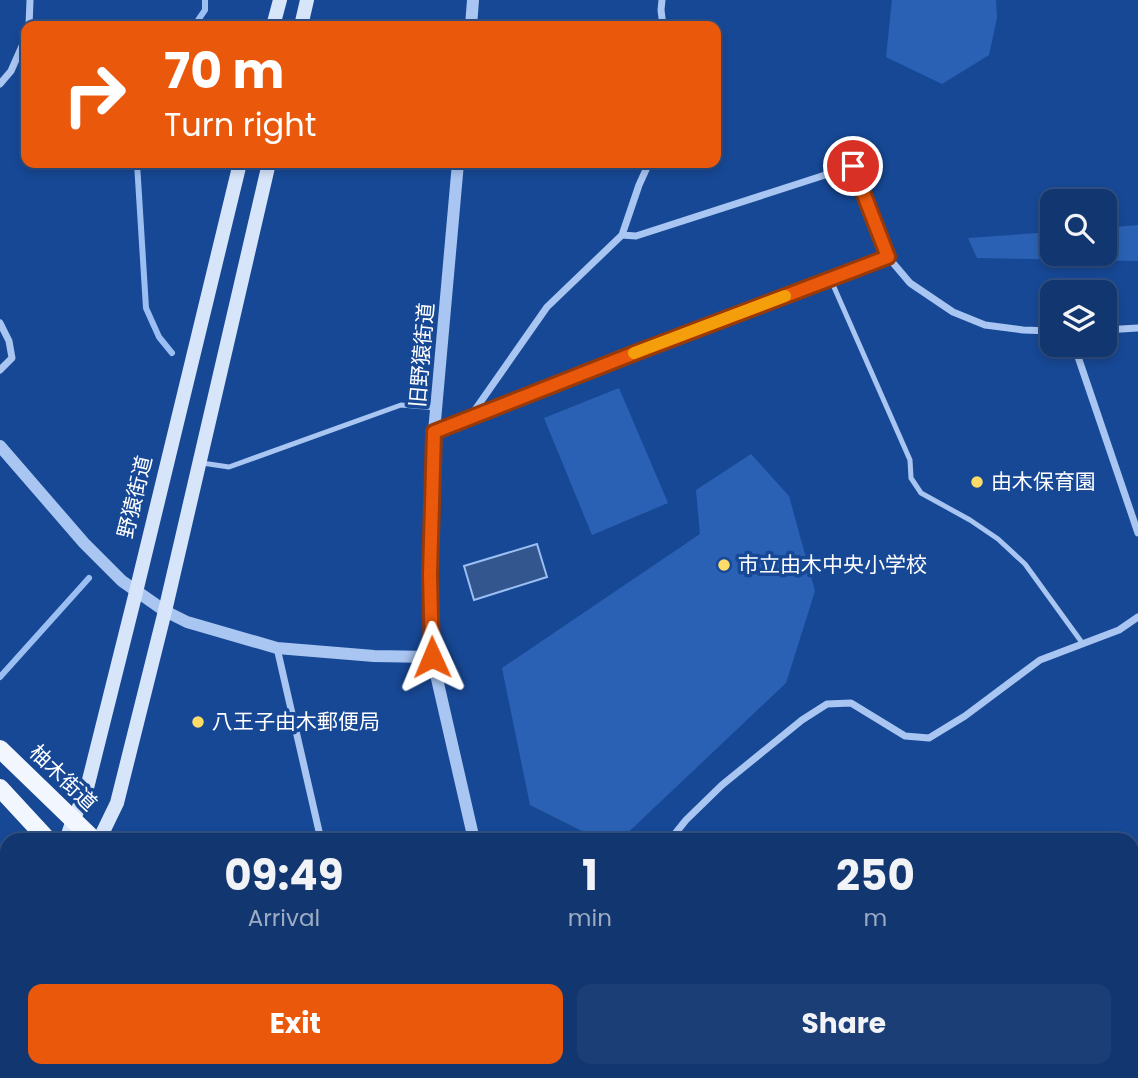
<!DOCTYPE html>
<meta charset="utf-8">
<style>
body{margin:0;font-family:Poppins,"Noto Sans JP",sans-serif;background:#1a3e75;color:#f1f3f6;height:100vh;display:flex;flex-direction:column;font-size:26px;white-space:nowrap}
*{box-sizing:border-box;margin:0}
p{font-size:23px;color:#9cabc3}
.icon{flex:none;width:38px;height:38px;fill:none;stroke:currentColor;stroke-width:2;stroke-linecap:round;stroke-linejoin:round}
.map{position:relative;flex:1;overflow:hidden}
.panel{position:absolute;left:0px;top:833px;width:1139px;height:245px;display:flex;flex-direction:column;background:#113670;border-radius:21px 21px 0 0;box-shadow:0 4px 10px #0003,0 0 0 2px #305083}
.panel>*{flex:none}
.top-card{position:absolute;left:21px;top:21px;width:700px;height:147px;border-radius:14px;box-shadow:0 4px 10px #0003,0 0 0 2px #305083;background:#ea580c;color:#fff;overflow:hidden}
.tools{position:absolute;left:1040px;top:189px;display:grid;gap:14px}
.tools a{display:grid;place-items:center;width:77px;height:77px;border-radius:14px;background:#113670;box-shadow:0 4px 10px #0003,0 0 0 2px #305083;font-size:35px}
.pin{position:absolute;display:grid;place-items:center;width:60px;height:60px;color:#fff;margin:-30px;border:4px solid #fff;border-radius:50%;box-shadow:0 2px 7px #0007}
.me{position:absolute;width:77px;margin:-38px;rotate:359deg;stroke-linejoin:round;filter:drop-shadow(0 0 5px #0008)}
.turn{display:flex;align-items:center;gap:24px;height:147px;padding:0 28px;font-size:32px}
.turn .icon{width:91px;height:91px;stroke-width:2.5}
.turn b{display:block;font-size:49px;line-height:60px}
.eta{display:flex;justify-content:space-evenly;align-items:center;height:119px;text-align:center}
.eta b{font-size:42px;font-weight:700;line-height:49px}
.primary-button{display:flex;gap:14px;margin-top:auto;padding:14px 28px}
.primary-button a{flex:1;height:80px;border-radius:14px;background:#ea580c;color:#fff;font-size:28px;font-weight:700;line-height:80px;text-align:center}
.primary-button a+a{background:#1a3e75;color:#f1f3f6}
.map>svg:first-child{display:block}
.green{fill:#2b61b4}
.water{fill:#34568f;stroke:#9bbff3;stroke-width:2}
.lines{fill:none;stroke-linecap:round;stroke-linejoin:round}
.stream{stroke:#9bbff3;stroke-width:6}
.river{stroke:#34568f;stroke-width:38}
.service{stroke:#a9c5f1;stroke-width:5}
.minor{stroke:#a9c5f1;stroke-width:7}
.tertiary{stroke:#a9c5f1;stroke-width:12}
.secondary{stroke:#d7e5fb;stroke-width:14}
.primary{stroke:#f2f7ff;stroke-width:18}
.route-casing{stroke:#983908;stroke-width:18}
.route{stroke:#ea580c;stroke-width:12}
.slow{stroke:#f59e0b;stroke-width:12}
.poi-dot{fill:#ffdc68;stroke:#174895;stroke-width:2.5}
.labels{text-anchor:middle;stroke-width:7;stroke-linejoin:round;paint-order:stroke}
.street-label{font-size:21px;fill:#fff;stroke:#174895}
.poi-label{font-size:21px;fill:#fff;stroke:#174895;text-anchor:start}
</style>
<div class="map">
<svg width="1138" height="1078" viewBox="0 0 1138 1078">
<rect width="100%" height="100%" fill="#174895"/>
<path class="green" d="M892,0H996L997,18L989,55L942,84L886,57Z
M1138,225V261L977,258L968,238L1052,232V254H1104V228Z
M619,388L668,503L592,535L544,418Z
M751,454L789,496L815,591L786,683L620,840H600L530,805L502,668L700,534L696,490Z"/>
<path class="water" d="M537,544L547,577L474,600L464,566Z"/>
<g class="lines">
<path class="stream" d="M194,26L205,10V0
M137,163L146,308L159,337L172,353
M0,677L89,578"/>
<path class="river" d="M0,1058L7,1065"/>
<path class="service" d="M853,166L888,257
M830,278L910,460L911,478L921,493L970,520L998,539L1025,564L1083,644
M202,463L229,467L401,405L437,408
M1132,943L1138,938
M909,1078L923,1071"/>
<path class="minor" d="M662,0L661,10L663,26
M29,26L30,0
M0,84L11,71L26,37
M622,235L636,236L853,166
M0,323L9,341L12,358L0,370
M1104,330L1138,328
M1074,345L1138,533
M470,417L547,307L622,235L639,185L649,163
M434,432L659,344L888,257L910,283L953,312L985,325L1023,330L1052,331
M277,648L321,840
M670,840L686,820L722,785L802,720L827,704L851,703L905,736L929,738L965,716L1040,660L1119,630L1138,617
M0,974L7,981
M93,1071L99,1078
M717,1071L719,1078
M800,1071L806,1078"/>
<path class="tertiary" d="M471,26L473,0
M458,163L434,432L430,575L432,657L474,840
M0,446L84,543L122,581L165,611L187,622L277,648L374,656L432,657
M529,1071L530,1078"/>
<path class="secondary" d="M273,26L280,0
M301,26L307,0
M66,840L73,820L86,792L136,592L240,163
M99,840L117,803L165,611L269,163"/>
<path class="primary" d="M0,749L94,840
M0,788L48,840
M252,1071L258,1078
M313,1071L320,1078"/>
</g>
<g class="lines">
<defs>
<path id="route" d="M432,657L430,575L434,432L635,353L888,257L853,166"/>
</defs>
<use href="#route" class="route-casing"/>
<use href="#route" class="route"/>
<path class="slow" d="M634,353L785,296"/>
</g>
<g class="poi-dot">
<circle cx="977" cy="482" r="7"/>
<circle cx="724" cy="565" r="7"/>
<circle cx="198" cy="722" r="7"/>
</g>
<g class="labels">
<g class="street-label">
<text transform="translate(422 355) rotate(-85)" y="7">旧野猿街道</text>
<text transform="translate(135 497) rotate(-76)" y="7">野猿街道</text>
<text transform="translate(63 778) rotate(44)" y="7">柚木街道</text>
</g>
<g class="poi-label">
<text x="991" y="489">由木保育園</text>
<text x="738" y="572">市立由木中央小学校</text>
<text x="212" y="729">八王子由木郵便局</text>
</g>
</g>
</svg>
<div class="tools">
<a><svg class="icon" aria-label="search" viewBox="0 0 24 24"><circle cx="10" cy="10" r="6"/><path d="M15 15l6 6"/></svg></a>
<a><svg class="icon" aria-label="layers" viewBox="0 0 24 24"><path d="M12 4l9 5-9 5-9-5zM3 14l9 5 9-5"/></svg></a>
</div>
<div class="pin" style="left:853px;top:166px;background:#d93025"><svg class="icon" aria-label="arrive" viewBox="0 0 24 24"><path d="M6 21V4h12l-3 4 3 4H6"/></svg></div>
<svg class="me" style="left:432px;top:657px" viewBox="-20 -20 40 40"><path d="M0-17L14 15 0 8-14 15z" fill="#ea580c" stroke="#fff" stroke-width="4"/></svg>
<div class="top-card">
<div class="turn"><svg class="icon" aria-label="right" viewBox="0 0 24 24"><path d="M7 20v-9h11M14 6l5 5-5 5"/></svg><div><b>70 m</b>Turn right</div></div>
</div>
<section class="panel">
<div class="eta">
<div><b>09:49</b><p>Arrival</p></div>
<div><b>1</b><p>min</p></div>
<div><b>250</b><p>m</p></div>
</div>
<div class="primary-button"><a>Exit</a><a>Share</a></div>
</section>
</div>
